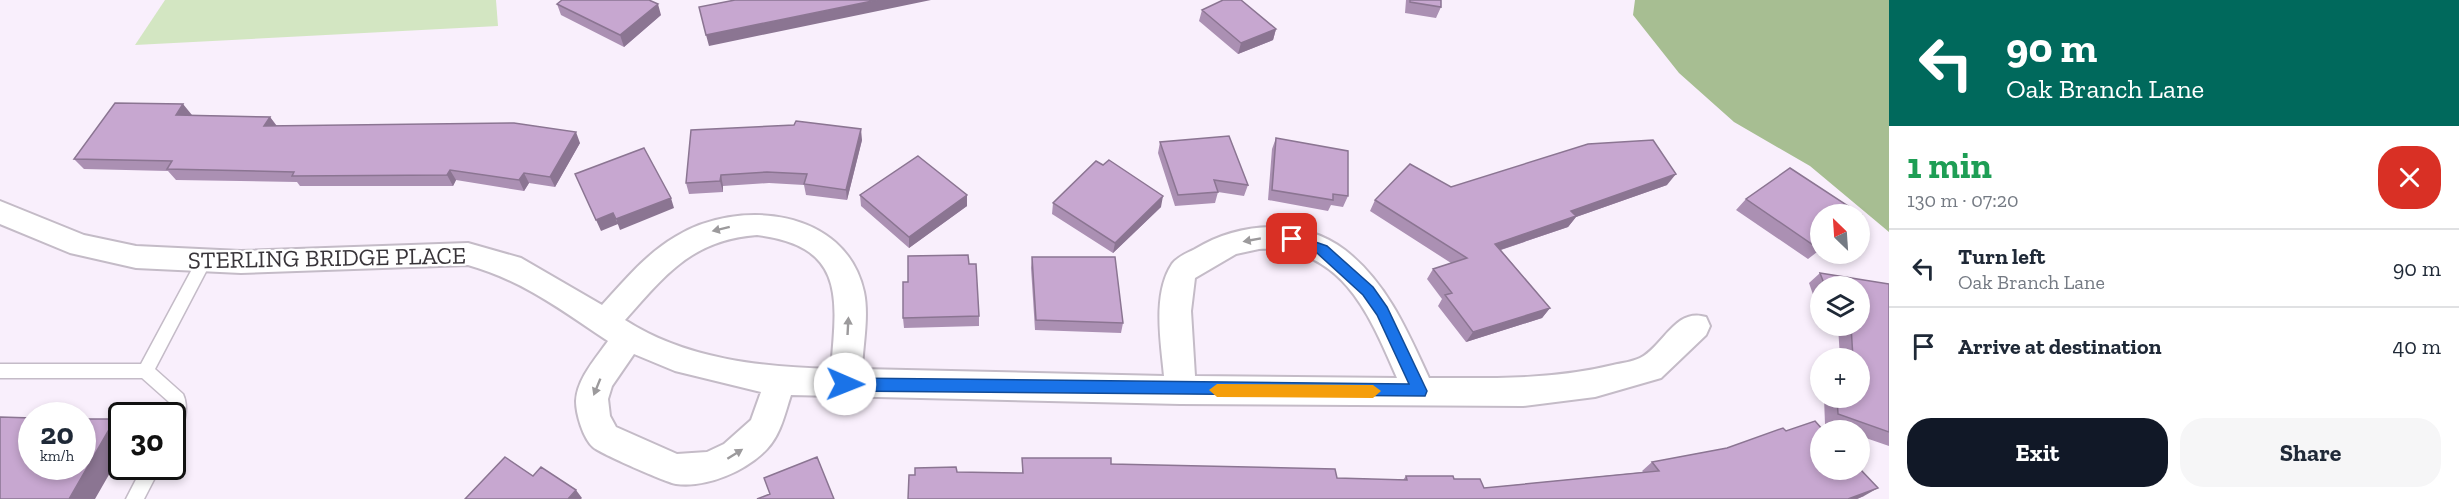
<!DOCTYPE html>
<meta charset="utf-8">
<style>
body{margin:0;font-family:"Zilla Slab",serif;background:#f6f6f7;color:#1f2937;height:100vh;display:flex;flex-direction:column;font-size:22px;white-space:nowrap}
*{box-sizing:border-box;margin:0}
p{font-size:20px;color:#747a83}
.icon{flex:none;width:33px;height:33px;fill:none;stroke:currentColor;stroke-width:2;stroke-linecap:round;stroke-linejoin:round}
.map{position:relative;flex:1;overflow:hidden}
.drawer{display:flex;flex-direction:column;background:#fff;width:570px}
.drawer>*{flex:none}
.banner{background:#00695c;color:#fff;overflow:hidden}
.needle{width:39px;rotate:335deg}
.tools{position:absolute;left:1810px;top:204px;display:grid;gap:12px}
.tools a{display:grid;place-items:center;width:60px;height:60px;border-radius:50%;background:#fff;box-shadow:0 3px 9px #0003;font-size:30px}
.speed{position:absolute;left:18px;top:402px;display:flex;gap:12px;font-size:30px;font-weight:700;text-align:center}
.speed>*{display:grid;place-content:center;width:78px;height:78px;border-radius:50%;background:#fff;box-shadow:0 3px 9px #0003;line-height:1}
.speed small{font-size:15px;font-weight:400}
.speed .limit{border:3px solid #111;border-radius:9px;background:#fff;color:#111}
.pin{position:absolute;display:grid;place-items:center;width:51px;height:51px;color:#fff;margin:-26px;border-radius:12px;box-shadow:0 3px 9px #0006}
.me{position:absolute;width:66px;margin:-33px;rotate:91deg;stroke-linejoin:round;filter:drop-shadow(0 0 4px #0008)}
.turn{display:flex;align-items:center;gap:21px;height:126px;padding:0 18px;font-size:27px}
.turn .icon{width:78px;height:78px;stroke-width:2.5}
.turn b{display:block;font-size:42px;line-height:51px}
.round{display:grid;place-items:center;flex:none;width:63px;height:63px;border-radius:24px;background:#f6f6f7}
.overview{display:flex;align-items:center;justify-content:space-between;height:102px;padding:0 18px}
h1{font-size:36px;font-weight:800;line-height:45px;color:#1e9e55}
.button{display:flex;gap:12px;margin-top:auto;padding:12px 18px}
.button a{flex:1;height:69px;border-radius:24px;background:#111827;color:#fff;font-size:24px;font-weight:800;line-height:69px;text-align:center}
.button a+a{background:#f6f6f7;color:#1f2937}
ul{padding:0;list-style:none}
li{display:flex;align-items:center;gap:18px;height:78px;padding:0 18px;border-top:2px solid #e0e1e3}
li div{flex:1}
li b{display:block;font-size:22px}
li em{font-style:normal}
main{display:flex;flex:1;min-height:0}
.map>svg:first-child{display:block}
.green{fill:#d3e6c2}
.forest{fill:#a7be92}
.lines{fill:none;stroke-linecap:round;stroke-linejoin:round}
.lane-casing{stroke:#c4bbc7;stroke-width:3}
.street-casing{stroke:#c4bbc7;stroke-width:4}
.lane{fill:#fff;fill-rule:evenodd}
.street{fill:#fff;fill-rule:evenodd}
.wall{fill:#ab90b3}
.shaded-wall{fill:#8b7592}
.building{fill:#c7a7d0;stroke:#8b7592;stroke-width:1.5}
.oneway{fill:#9c9a9c}
.route{fill:#1a73e8;stroke:#114b97;stroke-width:1.5}
.slow{fill:#f59e0b}
.labels{text-anchor:middle;stroke-width:4.5;stroke-linejoin:round;paint-order:stroke}
.street-label{font-size:24px;fill:#383439;stroke:#fff}
</style>
<main>
<div class="map">
<svg width="1889" height="499" viewBox="0 0 1889 499">
<rect width="100%" height="100%" fill="#f9effc"/>
<path class="green" d="M165,0H496L498,26L135,45Z"/>
<path class="forest" d="M1635,0H1889V232L1810,166L1734,122L1679,73L1633,15Z"/>
<g class="lines">
<defs>
<path id="lane" d="M203,256L208,258L211,262L155,369L183,394C189,407 185,424 178,436L172,438V416H168L169,402L142,378H0V364H141L198,258Z
M143,466H161L144,499H126Z"/>
<path id="street" d="M0,201L84,235L136,246L241,251L468,243L521,258L602,305C624,281 646,254 675,237C737,198 846,208 864,292C869,316 863,345 862,369L1164,376C1161,343 1152,294 1172,264C1177,257 1187,253 1195,249C1239,222 1302,217 1345,250C1387,283 1407,330 1429,378C1490,378 1552,380 1613,365C1621,363 1632,362 1640,358C1663,347 1675,307 1706,317L1710,326L1706,335L1661,378L1595,397L1523,406L1180,404L791,395C785,413 781,434 767,449C746,471 707,488 676,484C668,483 599,453 593,447C583,438 576,414 576,401C577,379 596,358 608,341C561,310 524,281 468,265L241,273L136,268L70,253L0,224ZM757,235C846,246 837,298 831,369C761,367 685,359 625,320C666,274 692,240 757,235ZM1259,249C1341,245 1369,313 1397,378L1195,376L1191,311L1195,278L1236,254ZM634,354L675,371L761,392L751,420L724,444L707,452L677,454L616,427L610,416L608,399L612,386Z"/>
</defs>
<use href="#lane" class="lane-casing"/>
<use href="#street" class="street-casing"/>
<use href="#lane" class="lane"/>
<use href="#street" class="street"/>
</g>
<path class="wall" d="M1406,0H1441V7L1436,18L1405,13Z
M557,4L661,15L624,47L561,15Z
M1202,10L1276,29L1273,40L1238,54L1199,21Z
M191,115L270,117L277,126L580,143L555,187L529,183L524,191L456,180L453,186H300L297,182L176,180L168,171L84,169L74,159Z
M1276,138L1348,196L1343,207L1331,205L1328,211L1268,200L1272,149Z
M862,140L847,200L806,195L804,185L769,183L723,186V192L689,194L686,183Z
M1160,142L1248,185L1244,196L1218,192L1215,203L1175,206L1158,153Z
M1667,185L1576,217L1568,227L1501,250L1550,308L1542,318L1466,342L1438,306L1442,299L1427,279L1433,269L1451,263L1370,211L1375,200L1451,187Z
M860,195L967,206L909,248L861,206Z
M1746,199L1821,249L1808,259L1736,210Z
M1053,203L1161,207L1113,253L1052,214Z
M1032,257L1123,323L1121,333L1035,330L1031,268Z
M969,264L979,316V326L904,328L903,318L908,282Z
M1820,273L1889,284V446L1860,436V430H1845L1825,424L1824,398H1860V358H1840L1838,326H1860V286H1821L1820,315L1809,283Z
M1786,431L1864,496L1857,499H908L957,472L1022,473V458L1337,478L1403,480L1406,476L1454,479L1484,488L1643,472L1642,471L1652,462L1727,448Z"/>
<path class="shaded-wall" d="M877,0H931L709,46L706,35Z
M658,4L661,15L624,47L620,35Z
M1276,29L1273,40L1238,54L1241,43Z
M183,104L192,115H176Z
M270,117L278,128L264,126Z
M861,129L862,140L847,200L846,190Z
M576,132L580,143L555,187L550,177Z
M450,170L456,180L453,186L447,175Z
M524,173L529,183L524,191L519,180Z
M1676,174L1667,185L1576,217L1568,227L1488,254L1495,244L1571,211Z
M721,175L723,186V192L720,181Z
M967,195V206L909,248V237Z
M1163,196L1161,207L1113,253L1115,243Z
M671,198L674,208L620,230L616,219Z
M613,213L618,224L601,231L596,220Z
M1550,308L1542,318L1466,342L1473,332Z
M115,419L122,424V452L95,499H69Z
M1878,488L1864,496L1857,499H1848Z
M576,490L582,498L581,499H568Z"/>
<path class="building" d="M562,0H649L658,4L620,35L557,4Z
M735,0H877L706,35L699,7Z
M1223,0H1241L1276,29L1241,43L1202,10Z
M1410,0H1441V7L1410,2Z
M115,103L183,104L176,115L270,117L264,126L514,123L576,132L550,177L524,173L519,180L450,170L447,175L292,176L294,172L167,169L172,161L74,159Z
M796,121L861,129L846,190L804,184L807,174L767,172L721,175L720,181L686,183L691,130L794,125Z
M1229,136L1248,185L1214,180L1218,192L1178,195L1160,142Z
M1276,138L1348,151V196L1333,194V200L1272,190Z
M1653,140L1676,174L1571,211L1576,216L1495,244L1550,308L1473,332L1445,295L1452,293L1433,269L1467,258L1375,200L1410,164L1451,187L1588,144Z
M644,148L671,198L616,219L613,213L596,220L575,174Z
M918,156L967,195L909,237L860,195Z
M1109,160L1163,196L1115,243L1053,203L1096,161L1103,165Z
M1790,168L1862,215L1860,217V214H1821V247L1819,249L1746,199Z
M968,255L969,264H976L979,316L903,318V282H908V256Z
M1032,257H1115L1123,323L1036,320Z
M1820,273L1889,284V432L1838,414L1837,398H1860V358H1853L1851,326H1860V286H1825Z
M0,417L32,418V466H82V419H115L69,499H0Z
M1815,421L1823,430H1821V470L1860,469L1878,488L1848,499H908L909,475H915V468L956,467L957,472L1023,473L1022,458H1111V464L1335,469L1337,478L1407,480L1406,476H1453L1454,479H1480L1484,488L1659,471L1652,462L1727,448L1783,428L1786,431Z
M505,457L533,476L541,467L576,490L568,499H465Z
M817,457L834,499H757L770,494L764,478Z"/>
<defs><path id="oneway-solid" d="M-6-.8H1V-3.2L6.5 0L1 3.2V.8H-6Z" transform="scale(1.5)"/></defs>
<g class="oneway">
<use href="#oneway-solid" transform="translate(721 229) rotate(166)"/>
<use href="#oneway-solid" transform="translate(1252 240) rotate(170)"/>
<use href="#oneway-solid" transform="translate(848 326) rotate(-87)"/>
<use href="#oneway-solid" transform="translate(597 387) rotate(112)"/>
<use href="#oneway-solid" transform="translate(735 454) rotate(-32)"/>
</g>
<path class="route" d="M1292,234L1327,246L1373,287L1387,307L1427,391L1425,396L845,391L837,384L845,378L1409,384L1377,315L1363,295L1317,253L1287,243L1285,239Z"/>
<path class="slow" d="M1217,384L1373,385L1381,391L1373,398L1217,397L1209,390Z"/>
<g class="labels">
<g class="street-label">
<text transform="translate(327 258) rotate(-1)" y="8">STERLING BRIDGE PLACE</text>
</g>
</g>
</svg>
<div class="tools">
<a><svg class="needle" viewBox="-14 -14 28 28"><path d="M0-13l5 13h-10z" fill="#e53935"/><path d="M0 13l5-13h-10z" fill="#747a83"/></svg></a>
<a><svg class="icon" aria-label="layers" viewBox="0 0 24 24"><path d="M12 4l9 5-9 5-9-5zM3 14l9 5 9-5"/></svg></a>
<a>+</a>
<a>−</a>
</div>
<div class="speed"><div>20<small>km/h</small></div><div class="limit">30</div></div>
<div class="pin" style="left:1292px;top:239px;background:#d93025"><svg class="icon" aria-label="arrive" viewBox="0 0 24 24"><path d="M6 21V4h12l-3 4 3 4H6"/></svg></div>
<svg class="me" style="left:845px;top:384px" viewBox="-20 -20 40 40"><circle r="19" fill="#fff"/><path d="M0-13L10 11 0 6-10 11z" fill="#1a73e8"/></svg>
</div>
<section class="drawer">
<div class="banner">
<div class="turn"><svg class="icon" aria-label="left" viewBox="0 0 24 24"><path d="M17 20v-9H6M10 6l-5 5 5 5"/></svg><div><b>90 m</b>Oak Branch Lane</div></div>
</div>
<div class="overview"><div><h1>1 min</h1><p>130 m · 07:20</p></div><a class="round" style="background:#d93025;color:#fff"><svg class="icon" aria-label="close" viewBox="0 0 24 24"><path d="M6 6l12 12M18 6L6 18"/></svg></a></div>
<ul>
<li><svg class="icon" aria-label="left" viewBox="0 0 24 24"><path d="M17 20v-9H6M10 6l-5 5 5 5"/></svg><div><b>Turn left</b><p>Oak Branch Lane</p></div><em>90 m</em></li>
<li><svg class="icon" aria-label="arrive" viewBox="0 0 24 24"><path d="M6 21V4h12l-3 4 3 4H6"/></svg><div><b>Arrive at destination</b></div><em>40 m</em></li>
</ul>
<div class="button"><a>Exit</a><a>Share</a></div>
</section>
</main>
